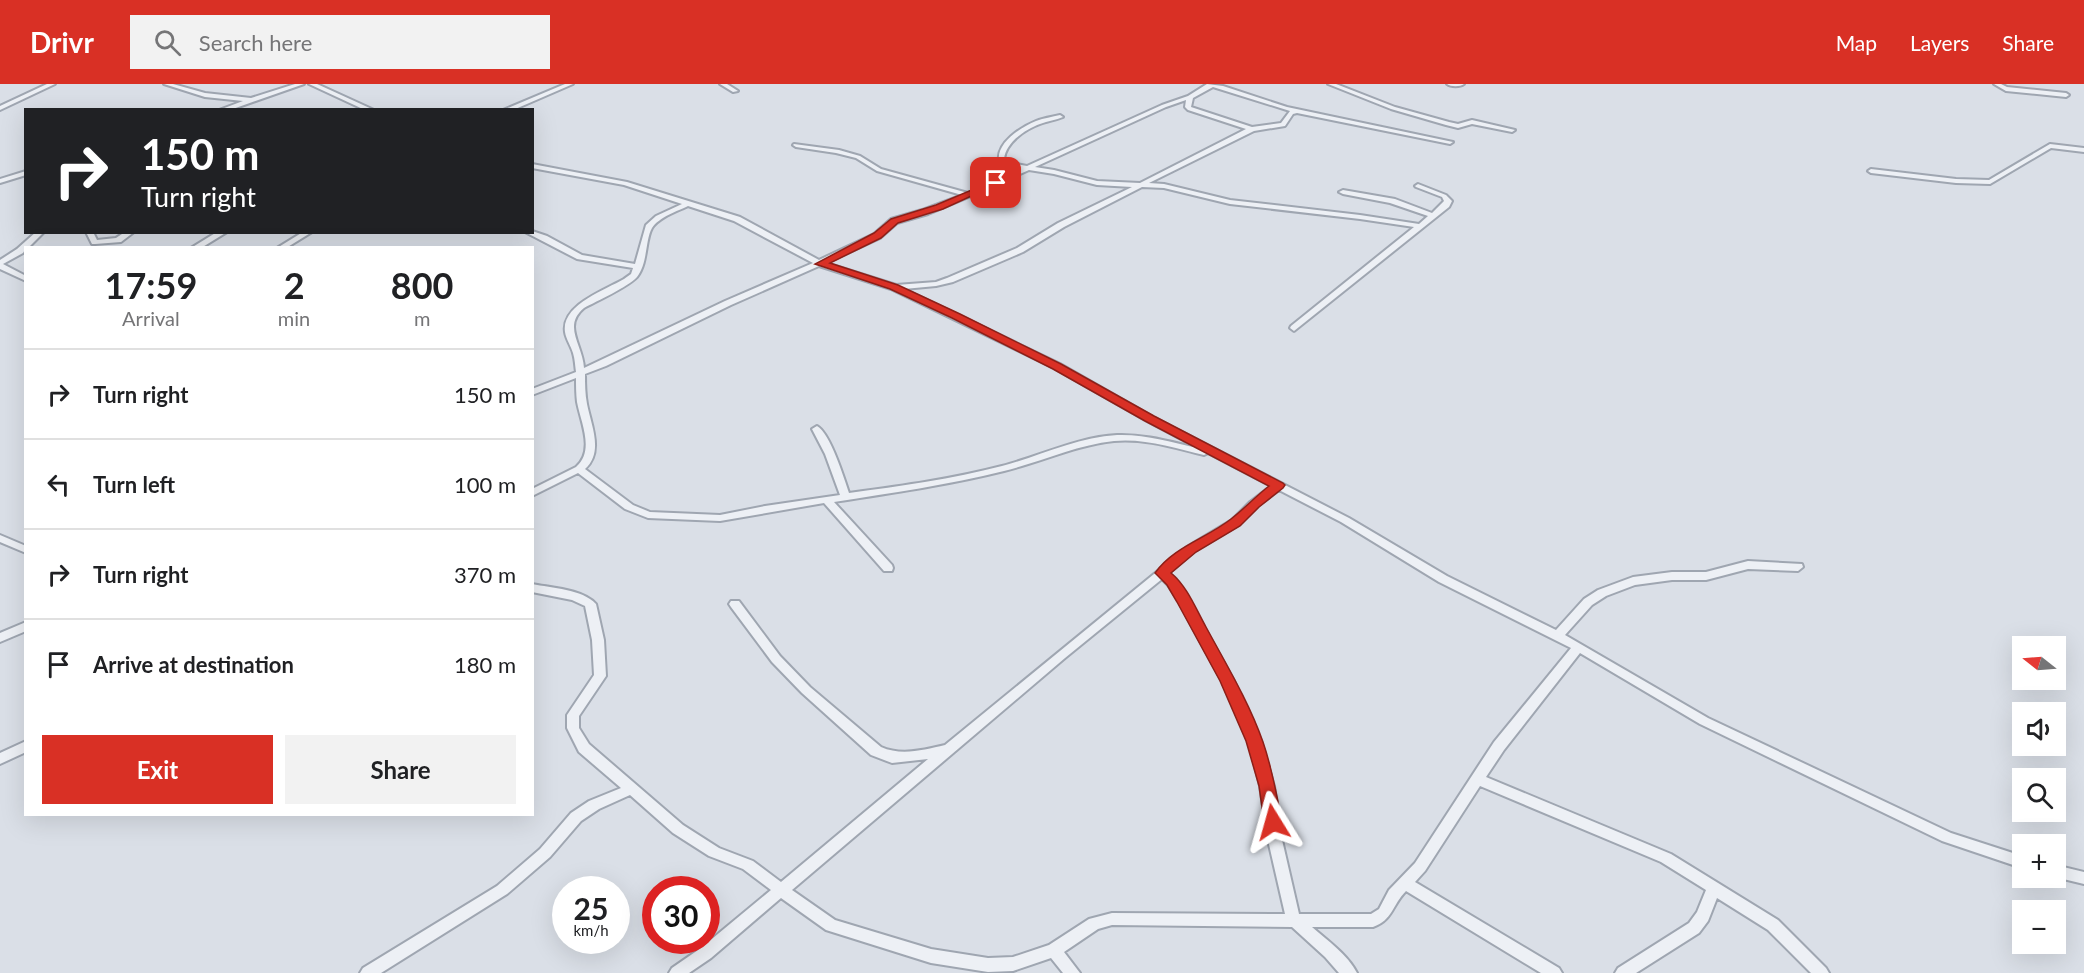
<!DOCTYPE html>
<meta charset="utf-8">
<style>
body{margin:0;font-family:Lato,sans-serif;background:#f2f2f2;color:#202124;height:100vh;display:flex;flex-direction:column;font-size:22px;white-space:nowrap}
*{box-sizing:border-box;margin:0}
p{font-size:20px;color:#757577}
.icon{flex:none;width:33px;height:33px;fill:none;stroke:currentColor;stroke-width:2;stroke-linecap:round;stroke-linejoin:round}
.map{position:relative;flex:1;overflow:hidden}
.details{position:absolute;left:24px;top:162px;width:510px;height:570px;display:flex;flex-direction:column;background:#fff;border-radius:0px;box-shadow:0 6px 24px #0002}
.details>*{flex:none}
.guide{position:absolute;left:24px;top:24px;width:510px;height:126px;border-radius:0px;box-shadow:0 6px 24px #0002;background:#202124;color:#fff;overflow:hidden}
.needle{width:39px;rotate:287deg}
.controls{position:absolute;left:2012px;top:552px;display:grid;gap:12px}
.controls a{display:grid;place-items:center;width:54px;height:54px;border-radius:0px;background:#fff;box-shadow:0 6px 24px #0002;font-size:30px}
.speed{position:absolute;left:552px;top:792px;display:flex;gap:12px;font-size:30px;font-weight:700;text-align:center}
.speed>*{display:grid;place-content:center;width:78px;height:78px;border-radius:50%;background:#fff;box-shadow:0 6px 24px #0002;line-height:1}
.speed small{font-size:15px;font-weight:400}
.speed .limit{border:9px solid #d22;background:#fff;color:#111}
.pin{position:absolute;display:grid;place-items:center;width:51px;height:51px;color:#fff;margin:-26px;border-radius:12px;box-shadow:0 3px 9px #0006}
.me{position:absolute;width:66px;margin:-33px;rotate:352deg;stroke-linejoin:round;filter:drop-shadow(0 0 4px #0008)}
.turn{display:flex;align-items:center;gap:21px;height:126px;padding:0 18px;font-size:27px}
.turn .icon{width:78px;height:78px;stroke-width:2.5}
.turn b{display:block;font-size:42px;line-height:51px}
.eta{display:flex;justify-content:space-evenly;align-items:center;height:102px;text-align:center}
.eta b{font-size:36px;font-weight:700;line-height:42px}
.action{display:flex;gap:12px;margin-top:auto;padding:12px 18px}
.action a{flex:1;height:69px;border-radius:0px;background:#d93025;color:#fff;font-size:24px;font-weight:700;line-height:69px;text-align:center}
.action a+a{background:#f2f2f2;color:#202124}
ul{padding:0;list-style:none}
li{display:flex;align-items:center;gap:18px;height:90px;padding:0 18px;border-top:2px solid #e0e0e0}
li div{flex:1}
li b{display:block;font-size:22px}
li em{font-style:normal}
header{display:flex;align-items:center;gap:36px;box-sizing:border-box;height:84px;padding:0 30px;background:#d93025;color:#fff}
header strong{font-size:28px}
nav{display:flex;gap:33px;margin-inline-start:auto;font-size:21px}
.search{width:420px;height:54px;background:#f2f2f2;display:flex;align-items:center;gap:15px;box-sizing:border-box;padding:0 21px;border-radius:0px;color:#757577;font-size:22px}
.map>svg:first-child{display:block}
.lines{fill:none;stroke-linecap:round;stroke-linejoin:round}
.street-casing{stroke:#9fa6b1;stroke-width:4}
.street{fill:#edf0f5;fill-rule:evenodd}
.route{fill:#d93025;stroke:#8d1f18;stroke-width:1.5}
</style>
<header>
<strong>Drivr</strong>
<div class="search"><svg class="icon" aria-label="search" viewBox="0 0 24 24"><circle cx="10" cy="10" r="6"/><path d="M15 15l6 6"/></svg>Search here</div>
<nav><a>Map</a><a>Layers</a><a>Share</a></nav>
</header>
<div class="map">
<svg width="2084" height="889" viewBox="0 0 2084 889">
<rect width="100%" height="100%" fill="#dadfe7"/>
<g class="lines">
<defs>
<path id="street" d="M47,0H55L0,26V22Z
M164,0H173L205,9L251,14L295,0H304L230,26H219L243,17L205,13Z
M309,0H317L374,26H365Z
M565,0H573L513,26H503Z
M720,0H727L738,7L733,8Z
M1207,0L1223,2L1287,23L1453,58L1450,60L1297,29L1293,30L1285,42L1254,47L1149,99L1164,100L1230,116L1360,131L1419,140L1428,132L1390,119L1343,110L1339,108L1343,106L1395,115L1432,129L1444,117L1442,113L1416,103L1415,102L1418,100L1446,111L1452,117L1449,123L1294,247L1290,244L1291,242L1414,143L1360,135L1230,120L1164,104L1142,103L1064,143L1023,168L953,198L936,202L904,205L1060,280L1153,333L1349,434L1447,492L1556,546L1584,515L1598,506L1633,493L1672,488H1706L1748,477L1802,480L1803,483L1798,487L1748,485L1706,496H1672L1635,501L1606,512L1592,521L1565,551L1708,634L1951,749L2022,772V784L1942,757L1700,640L1580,569L1504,666L1486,693L1671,770L1778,836L1826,884L1829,889H1811L1768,846L1717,814L1708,837L1699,849L1636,889H1615L1618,884L1689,839L1697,828L1706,806L1661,778L1480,702L1425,787L1415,798L1559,884L1562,889H1541L1406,807C1392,821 1393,836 1373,843H1312C1327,856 1348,871 1357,889H1339L1325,873L1292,843L1112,841L1098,845L1064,868L1080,889H1063L1051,874L1013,887L988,888L931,879L826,846L781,814L711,874L689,889H669L672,884L701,864L771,806L743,785L709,772L673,749L630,711L599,725L581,737L550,773L507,810L381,889H360L363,884L497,802L540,765L571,729L589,717L621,704L579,668L567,644V631L594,591L592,556L585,522L572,516L532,508V500C552,504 582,505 596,520L604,556L606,592L579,632V644L589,660L683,741L719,764L753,777L781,798L928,675L892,679L871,671L802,609L772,578L731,523L729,520L731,517H739L780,572L810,603L881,663C901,672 924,666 945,661L1187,463L1232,436L1250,418L1271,402L1208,369L1204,371C1175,364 1144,354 1114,357C1076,361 1041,378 1004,387C948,401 891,409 834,418L892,481L893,484L892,487H884L824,419L720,437L648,434L625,425L578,389L532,412V405L576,383C595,367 581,339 577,318C576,310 576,302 576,294L532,311V305L576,288C575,282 575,275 573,269C571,262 566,255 565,248C561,221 605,206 624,195L631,190L633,184L577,175L525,148H532V147L547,152L582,171L635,180L646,141L656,132L682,120L624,101L532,84V80L627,98L740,133L819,176L874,150L891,135L922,126L962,111L877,87L856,74L836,69L796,63L793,61L794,60L839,66L860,72L881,85L968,109L1020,85L1012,83L999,77C996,59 1021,43 1036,37C1044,34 1052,33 1060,31L1063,33C1056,36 1048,37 1040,40C1026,45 1006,58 1004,75L1016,80L1027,82L1162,21L1188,12ZM1213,3L1290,27L1281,39L1252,43L1191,23L1193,14ZM1186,16L1185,23L1188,26L1246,45L1140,99L1097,97L1054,86L1035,83L1166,23ZM1029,86L1054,90L1097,101L1132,103L1058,139L1017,164L947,194L936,198L896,201L826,179L880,154L897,139L928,130L971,112ZM688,122L734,137L813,179L725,217L584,284C583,261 562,242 584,224C597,217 628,203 637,193C648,179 645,156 652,144C659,133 678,127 688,122ZM819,182L891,205L1054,284L1147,337L1198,364C1171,358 1145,350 1117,351C1078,353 1040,372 1002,382C952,395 901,402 849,409C844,394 830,349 817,342L812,345L825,370L840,411L765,422L720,431L650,428L633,421L585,385C604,368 591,341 587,320C585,310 585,300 585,290L606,282L731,221ZM1279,406L1341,438L1439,498L1571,564L1494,658L1415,779L1389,806L1379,825L1371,830H1299L1282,756L1274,702L1261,657L1234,597L1188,514L1176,495L1169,489L1195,467L1240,440L1258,422ZM1162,495L1168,501L1179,518L1222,597L1249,657L1260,702L1268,756L1285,830L1112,829L1089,835L1049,861L1013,873L988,874L931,865L835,836L792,806L1065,574Z
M1328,0H1336L1395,23L1449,38L1458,40L1472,36L1515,46L1512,48L1472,40L1458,44L1446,41L1391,25Z
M1447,0H1464C1460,3 1451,3 1447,0Z
M1994,0H2001L2007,3L2066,9L2069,11L2066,13L2006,7Z
M2050,60L2084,64V68L2051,64L1990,100L1956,99L1871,89L1868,87L1871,85L1956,95L1989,96Z
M26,87V91L0,99V95Z
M36,148H44L28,164H26L23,169L3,180L26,192V197L0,185V176L17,165Z
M86,148H93L97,156L116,154L125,148H134L121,158L95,160H92Z
M217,148H227L201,164H191Z
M303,148H312L286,164H277Z
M0,451L26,462V469L0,458Z
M26,538V547L0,558V549Z
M26,657V668L0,680V669Z
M2055,781L2084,788V800L2055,793Z"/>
</defs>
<use href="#street" class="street-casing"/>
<use href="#street" class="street"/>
</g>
<path class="route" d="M993,97L1000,99L943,125L898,139L881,154L830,179L898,201L960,230L1061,280L1154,332L1283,399L1285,401L1283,404L1259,423L1240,442L1196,468L1171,489C1187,502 1196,525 1206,543C1226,580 1249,618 1263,658C1272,684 1277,711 1282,738L1279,743L1273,745L1267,743L1264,738L1259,702L1246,657L1220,597L1177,518L1167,501L1155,489C1173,463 1207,454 1231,435C1244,425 1256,412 1269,402L1145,337L1053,285L952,234L890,205L815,180L874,149L891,135L936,121Z"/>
</svg>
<div class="controls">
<a><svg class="needle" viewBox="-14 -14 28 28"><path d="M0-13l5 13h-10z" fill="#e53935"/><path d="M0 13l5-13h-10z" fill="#757577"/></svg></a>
<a><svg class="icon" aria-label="sound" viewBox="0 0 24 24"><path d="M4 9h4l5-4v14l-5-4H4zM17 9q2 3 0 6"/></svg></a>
<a><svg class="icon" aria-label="search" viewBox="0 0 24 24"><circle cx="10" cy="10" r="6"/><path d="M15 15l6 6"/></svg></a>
<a>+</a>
<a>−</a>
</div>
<div class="speed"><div>25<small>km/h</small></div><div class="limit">30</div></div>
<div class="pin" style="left:996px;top:99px;background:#d93025"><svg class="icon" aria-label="arrive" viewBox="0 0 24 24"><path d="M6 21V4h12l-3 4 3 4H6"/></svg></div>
<svg class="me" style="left:1273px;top:738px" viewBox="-20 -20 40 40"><path d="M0-17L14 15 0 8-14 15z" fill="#d93025" stroke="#fff" stroke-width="4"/></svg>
<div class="guide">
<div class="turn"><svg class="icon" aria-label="right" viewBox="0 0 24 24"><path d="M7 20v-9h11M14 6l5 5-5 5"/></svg><div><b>150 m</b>Turn right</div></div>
</div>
<section class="details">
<div class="eta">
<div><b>17:59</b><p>Arrival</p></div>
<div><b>2</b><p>min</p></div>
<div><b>800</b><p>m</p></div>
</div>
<ul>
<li><svg class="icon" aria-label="right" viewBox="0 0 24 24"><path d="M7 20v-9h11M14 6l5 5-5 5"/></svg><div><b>Turn right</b></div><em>150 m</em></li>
<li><svg class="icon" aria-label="left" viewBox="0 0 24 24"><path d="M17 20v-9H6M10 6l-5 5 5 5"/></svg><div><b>Turn left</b></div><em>100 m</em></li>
<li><svg class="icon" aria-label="right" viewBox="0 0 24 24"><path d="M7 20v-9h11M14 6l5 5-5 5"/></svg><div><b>Turn right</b></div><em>370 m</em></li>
<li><svg class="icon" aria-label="arrive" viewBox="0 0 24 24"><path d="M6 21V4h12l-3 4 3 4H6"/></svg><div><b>Arrive at destination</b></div><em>180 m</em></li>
</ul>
<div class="action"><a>Exit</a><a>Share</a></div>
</section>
</div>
